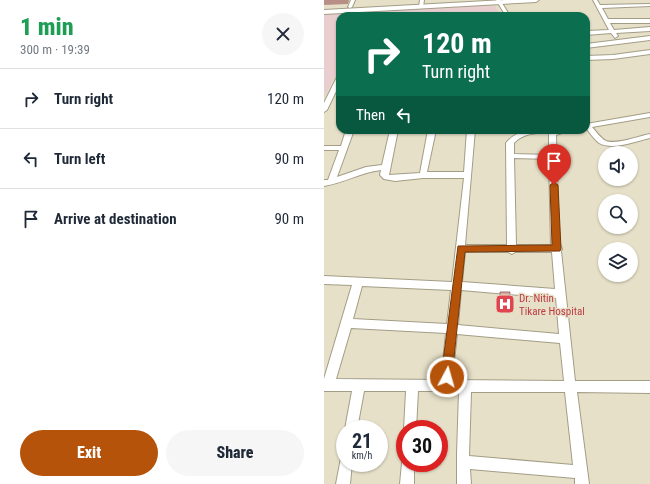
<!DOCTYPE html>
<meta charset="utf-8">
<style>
body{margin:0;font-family:"Roboto Condensed",sans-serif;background:#f6f6f7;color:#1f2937;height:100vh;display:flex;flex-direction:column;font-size:15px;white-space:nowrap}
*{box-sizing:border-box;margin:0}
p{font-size:13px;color:#747a83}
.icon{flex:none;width:22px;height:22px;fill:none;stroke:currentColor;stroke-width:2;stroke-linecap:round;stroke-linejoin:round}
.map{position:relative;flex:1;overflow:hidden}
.panel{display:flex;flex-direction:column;background:#fff;width:324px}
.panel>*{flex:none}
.top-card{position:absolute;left:12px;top:12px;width:254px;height:122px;border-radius:12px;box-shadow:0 1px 3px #0004;background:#0b6e4f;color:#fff;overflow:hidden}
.tools{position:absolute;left:274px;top:146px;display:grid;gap:8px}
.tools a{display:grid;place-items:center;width:40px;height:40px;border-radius:50%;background:#fff;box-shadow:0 1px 3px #0004;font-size:20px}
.speed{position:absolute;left:12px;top:420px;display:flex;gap:8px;font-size:20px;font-weight:700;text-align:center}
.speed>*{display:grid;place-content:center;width:52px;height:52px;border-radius:50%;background:#fff;box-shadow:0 1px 3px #0004;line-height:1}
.speed small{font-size:10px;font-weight:400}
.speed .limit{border:6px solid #d22;background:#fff;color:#111}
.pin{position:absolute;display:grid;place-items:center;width:34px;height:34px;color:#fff;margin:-41px -17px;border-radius:50% 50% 50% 0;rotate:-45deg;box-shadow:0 0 4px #0007}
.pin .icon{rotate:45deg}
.me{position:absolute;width:44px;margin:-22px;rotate:6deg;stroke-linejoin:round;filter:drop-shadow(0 0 3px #0008)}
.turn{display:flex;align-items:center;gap:14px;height:84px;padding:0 20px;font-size:18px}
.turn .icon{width:52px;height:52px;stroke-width:2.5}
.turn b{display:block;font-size:28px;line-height:34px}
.then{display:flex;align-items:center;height:38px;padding:0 20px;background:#0003;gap:8px;font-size:15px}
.round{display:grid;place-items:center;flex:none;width:42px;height:42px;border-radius:21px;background:#f6f6f7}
.headline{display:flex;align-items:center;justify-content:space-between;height:68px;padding:0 20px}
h1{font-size:24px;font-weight:800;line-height:30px;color:#1e9e55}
.action{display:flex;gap:8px;margin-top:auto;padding:8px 20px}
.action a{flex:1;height:46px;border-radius:24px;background:#b45309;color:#fff;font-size:16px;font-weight:800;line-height:46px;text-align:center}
.action a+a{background:#f6f6f7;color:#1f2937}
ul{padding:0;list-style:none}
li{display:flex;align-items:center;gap:12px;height:60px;padding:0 20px;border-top:1px solid #e0e1e3}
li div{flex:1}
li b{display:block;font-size:15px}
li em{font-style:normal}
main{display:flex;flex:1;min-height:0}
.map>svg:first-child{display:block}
.education{fill:#e9ced0}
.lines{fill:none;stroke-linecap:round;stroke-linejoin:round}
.minor-casing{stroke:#a39d86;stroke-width:2}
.major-casing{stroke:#a39d86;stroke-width:2}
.minor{fill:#fff;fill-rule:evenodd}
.major{fill:#fff;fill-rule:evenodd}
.wall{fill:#b88f87}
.building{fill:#d6a69d;stroke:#96746e}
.route{fill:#b45309;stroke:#753606}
.labels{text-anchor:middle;stroke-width:3;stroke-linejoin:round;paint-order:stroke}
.health-label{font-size:11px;fill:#be3a42;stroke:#e6e0c8;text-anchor:start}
</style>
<main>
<section class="panel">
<div class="headline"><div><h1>1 min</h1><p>300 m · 19:39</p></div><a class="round"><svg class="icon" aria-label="close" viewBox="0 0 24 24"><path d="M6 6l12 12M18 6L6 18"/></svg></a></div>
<ul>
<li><svg class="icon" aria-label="right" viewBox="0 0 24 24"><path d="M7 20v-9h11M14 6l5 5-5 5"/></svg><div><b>Turn right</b></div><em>120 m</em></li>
<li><svg class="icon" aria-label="left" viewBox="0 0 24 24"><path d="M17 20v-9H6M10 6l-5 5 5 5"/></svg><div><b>Turn left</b></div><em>90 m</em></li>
<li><svg class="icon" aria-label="arrive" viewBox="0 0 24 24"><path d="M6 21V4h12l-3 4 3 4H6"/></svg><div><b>Arrive at destination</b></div><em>90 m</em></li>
</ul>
<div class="action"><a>Exit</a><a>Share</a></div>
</section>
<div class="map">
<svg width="326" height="484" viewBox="0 0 326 484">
<rect width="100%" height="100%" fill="#e6e0c8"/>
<path class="education" d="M170,4L177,16H16V67L0,98V13Z"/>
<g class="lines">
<defs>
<path id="minor" d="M27,0H31L28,7L26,8L24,7Z
M96,0H100L99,7L95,6Z
M172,0H176L186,16H182Z
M269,0H273L276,5L326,4V6L278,8L284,19H326V23H286L290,30L326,27V31L292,33L294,36L291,38L287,33L262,35V31L285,30Z
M326,36V40L262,48V44Z
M326,50V54L289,59L262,60V56L289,55Z
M16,75V83L3,110L0,112V103L13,77Z
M326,113V117L268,127C272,131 276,138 282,141C292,145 315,136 326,134V138C312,141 289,151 275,143C270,139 266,133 262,128V124Z
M22,130H30L13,177L42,167L58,165L66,130H74L65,175L96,173L104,130H112L103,172H140L143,130H151L141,245H183L182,143C197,124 226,130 247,130L232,135L235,241L238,249L237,251L251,381H326V393L253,392L265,484H251V478L146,469L147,484H133V454L135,391H94L92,429H81V432L80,429L82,391H40L33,429H21L28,391H0V379L28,285L0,284V276L128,282L140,178H99L71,181L60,179L56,175L57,170C37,172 20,183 0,186V180H4L15,150H0V146H17ZM225,132V155L190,154V143C199,133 212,133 225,132ZM190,158L225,159L227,245H192ZM141,252H184L188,254L191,252H228L231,289L138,282ZM38,286L127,290L123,324L29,319ZM137,290L232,298L235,334L134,325ZM27,328L122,333L117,380L12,379ZM133,334L236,343L240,381L128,380ZM147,392H241L249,465L145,456Z
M21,457V463H28L26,484H12L17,458Z
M79,458H81V463H90V484H76L78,463Z"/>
<path id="major" d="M181,0H215L212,2L0,14V10Z"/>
</defs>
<use href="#minor" class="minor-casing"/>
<use href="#major" class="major-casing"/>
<use href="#minor" class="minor"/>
<use href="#major" class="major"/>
</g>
<path class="wall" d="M0,0H25L24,4L0,5Z
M176,292H186L185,311L175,310Z"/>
<path class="building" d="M176,292H186L185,306L176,305Z"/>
<path class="route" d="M230,182L234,185L237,249L236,251L141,252L128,377L127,381L123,383L119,381L117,377L134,246L228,245L226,185Z"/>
<defs>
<symbol id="hospital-square" viewBox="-11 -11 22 22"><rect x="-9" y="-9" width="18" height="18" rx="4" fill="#e0444e" stroke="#e6e0c8"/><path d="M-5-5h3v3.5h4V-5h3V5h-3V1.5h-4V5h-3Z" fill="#fff"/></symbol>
</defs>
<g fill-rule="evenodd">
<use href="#hospital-square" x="170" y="293" width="22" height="22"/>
</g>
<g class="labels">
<g class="health-label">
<text x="195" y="302">Dr. Nitin<tspan x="195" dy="13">Tikare Hospital</tspan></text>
</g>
</g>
</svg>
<div class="tools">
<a><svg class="icon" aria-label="sound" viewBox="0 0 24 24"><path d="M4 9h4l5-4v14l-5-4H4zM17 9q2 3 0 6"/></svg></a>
<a><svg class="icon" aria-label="search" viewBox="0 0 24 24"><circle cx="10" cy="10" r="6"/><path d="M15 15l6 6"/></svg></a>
<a><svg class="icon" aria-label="layers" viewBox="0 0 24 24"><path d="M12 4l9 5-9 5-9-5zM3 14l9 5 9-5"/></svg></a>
</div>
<div class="speed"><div>21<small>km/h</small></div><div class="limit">30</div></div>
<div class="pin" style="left:230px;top:185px;background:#d93025"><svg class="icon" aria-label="arrive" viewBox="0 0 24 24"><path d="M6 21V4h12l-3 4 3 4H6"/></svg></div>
<svg class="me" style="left:123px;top:377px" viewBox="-20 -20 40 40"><circle r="17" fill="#b45309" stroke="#fff" stroke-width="3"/><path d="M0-11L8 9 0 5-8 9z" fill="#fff"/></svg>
<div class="top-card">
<div class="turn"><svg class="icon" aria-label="right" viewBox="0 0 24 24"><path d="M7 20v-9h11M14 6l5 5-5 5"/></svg><div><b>120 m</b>Turn right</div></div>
<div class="then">Then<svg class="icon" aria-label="left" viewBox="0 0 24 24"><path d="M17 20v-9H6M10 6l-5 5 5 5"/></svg></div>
</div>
</div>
</main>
